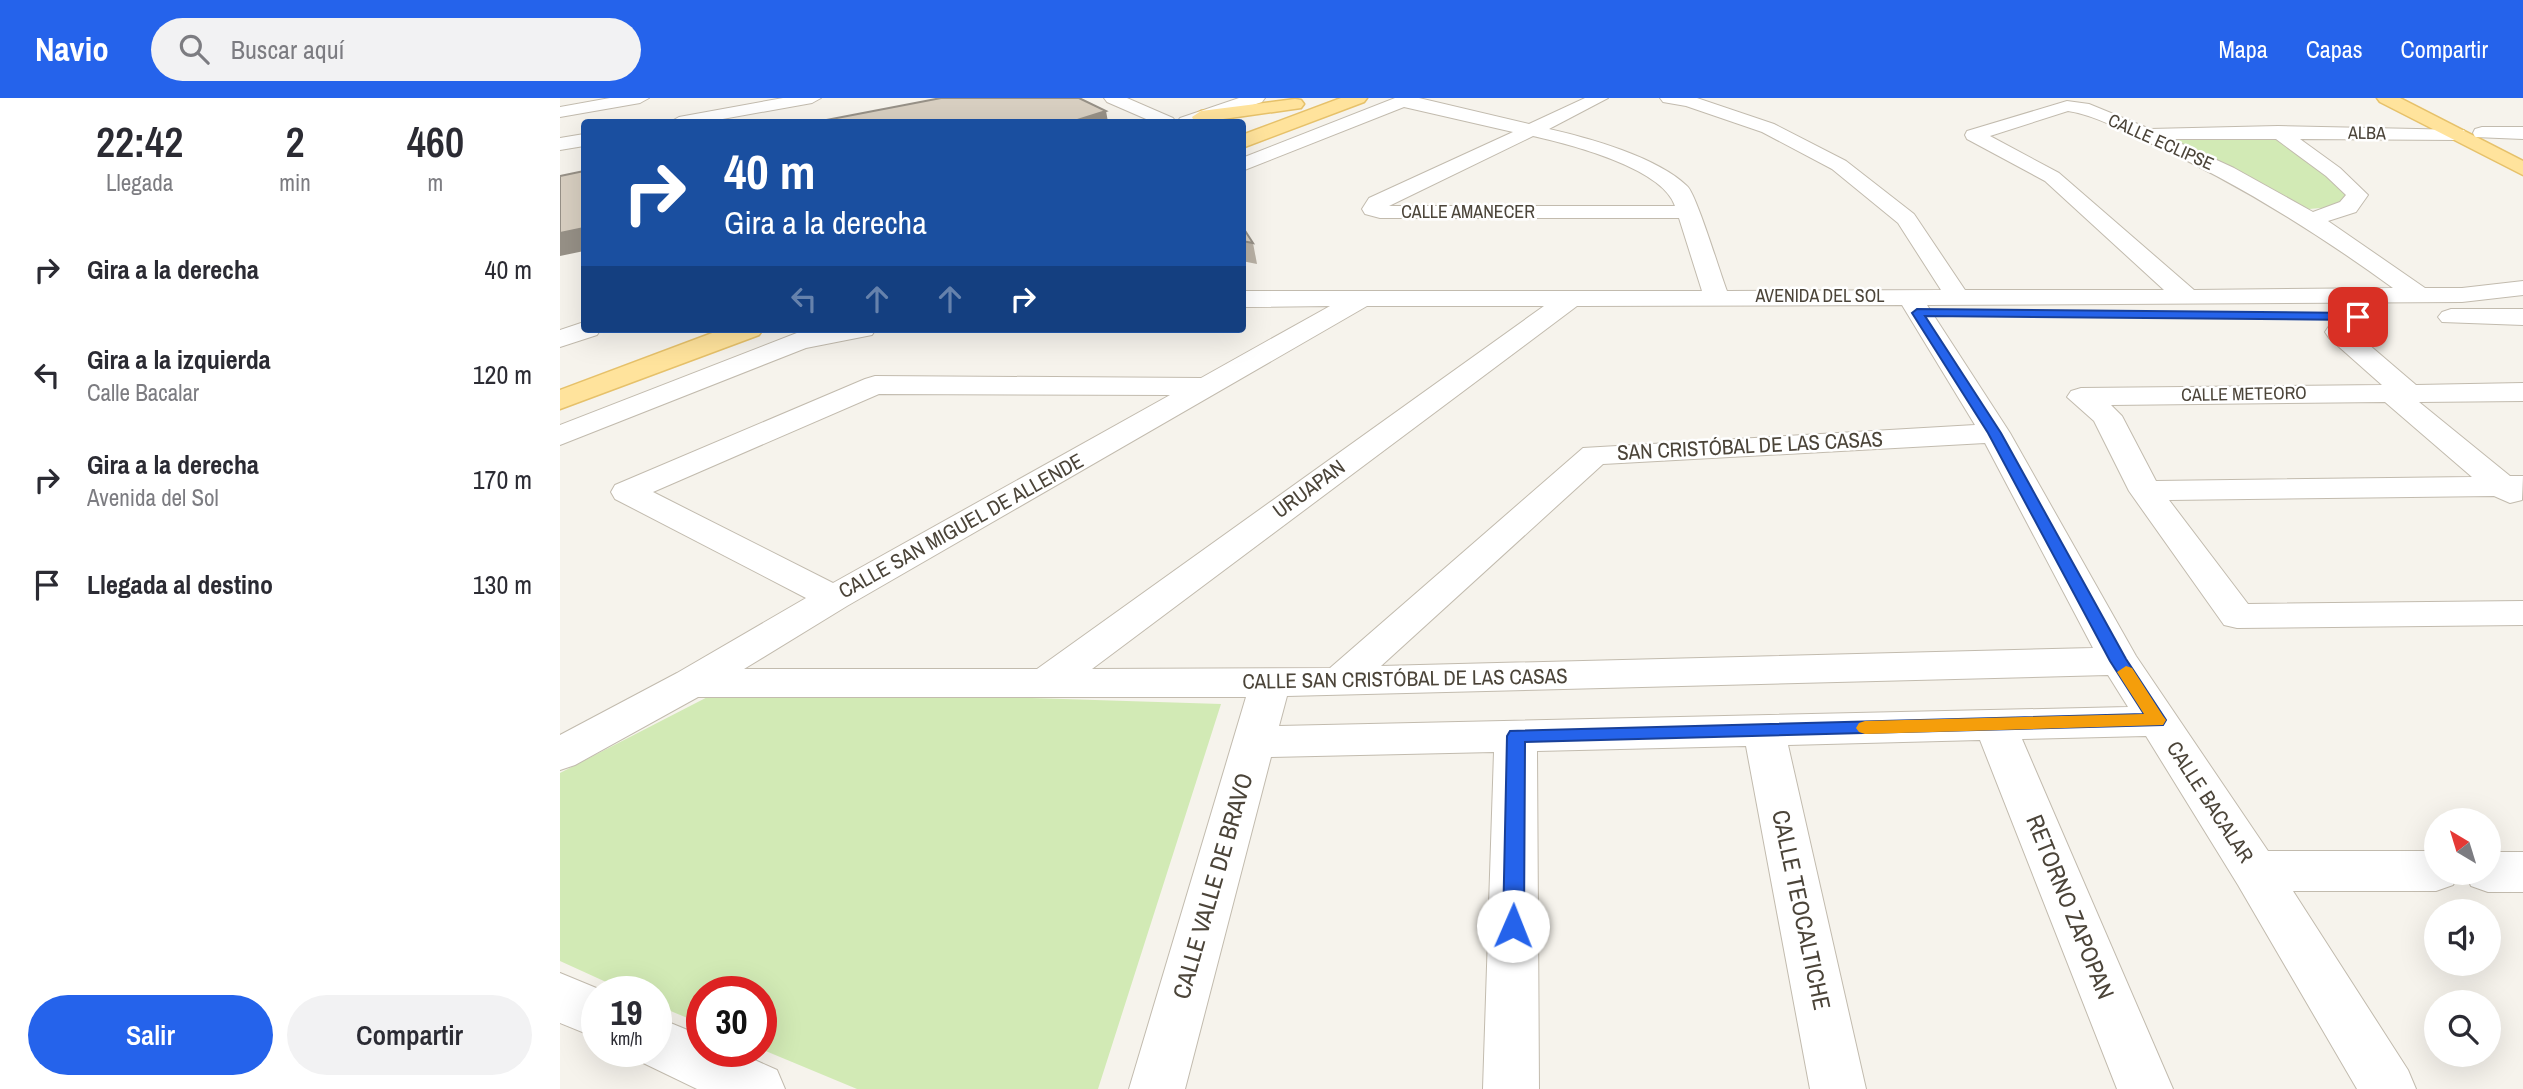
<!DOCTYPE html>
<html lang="es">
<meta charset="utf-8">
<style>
body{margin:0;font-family:"Archivo Narrow",sans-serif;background:#f2f2f3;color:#2b2b33;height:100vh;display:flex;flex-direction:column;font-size:26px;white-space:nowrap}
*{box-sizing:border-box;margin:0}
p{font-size:23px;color:#7c7c81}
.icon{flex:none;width:38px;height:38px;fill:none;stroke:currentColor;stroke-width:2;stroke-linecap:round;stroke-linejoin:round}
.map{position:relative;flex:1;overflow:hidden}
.drawer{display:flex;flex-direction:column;background:#fff;width:560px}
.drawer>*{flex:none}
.guide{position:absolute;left:21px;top:21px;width:665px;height:214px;border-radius:7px;box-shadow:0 7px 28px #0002;background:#1a4fa0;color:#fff;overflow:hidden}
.needle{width:46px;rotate:322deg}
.tools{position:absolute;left:1864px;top:710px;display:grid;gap:14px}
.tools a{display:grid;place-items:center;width:77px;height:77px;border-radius:50%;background:#fff;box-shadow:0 7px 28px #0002;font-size:35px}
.speed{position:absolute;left:21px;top:878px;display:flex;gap:14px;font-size:35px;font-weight:700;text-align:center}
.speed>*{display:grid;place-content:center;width:91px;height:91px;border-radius:50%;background:#fff;box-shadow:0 7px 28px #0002;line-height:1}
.speed small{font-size:18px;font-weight:400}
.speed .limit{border:10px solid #d22;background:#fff;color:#111}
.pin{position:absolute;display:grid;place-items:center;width:60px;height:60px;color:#fff;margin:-30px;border-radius:14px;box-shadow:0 4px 10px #0006}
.me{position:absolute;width:77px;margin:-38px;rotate:1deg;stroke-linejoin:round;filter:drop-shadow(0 0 5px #0008)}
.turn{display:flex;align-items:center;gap:24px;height:147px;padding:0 28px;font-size:32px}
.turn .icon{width:91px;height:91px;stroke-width:2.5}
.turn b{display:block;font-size:49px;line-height:60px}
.lanes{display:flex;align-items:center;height:66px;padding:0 28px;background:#0003;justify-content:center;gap:35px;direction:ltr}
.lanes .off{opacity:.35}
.eta{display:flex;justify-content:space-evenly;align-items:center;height:119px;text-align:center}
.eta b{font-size:42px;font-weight:600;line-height:49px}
.primary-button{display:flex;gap:14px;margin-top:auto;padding:14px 28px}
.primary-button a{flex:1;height:80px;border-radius:42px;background:#2563eb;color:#fff;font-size:28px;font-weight:600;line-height:80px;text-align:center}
.primary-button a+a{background:#f2f2f3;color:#2b2b33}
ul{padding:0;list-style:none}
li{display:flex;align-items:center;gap:21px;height:105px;padding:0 28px}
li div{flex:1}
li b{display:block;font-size:26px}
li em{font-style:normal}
header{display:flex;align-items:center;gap:42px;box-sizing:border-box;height:98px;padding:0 35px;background:#2563eb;color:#fff}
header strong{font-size:33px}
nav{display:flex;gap:38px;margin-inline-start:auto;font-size:24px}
.search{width:490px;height:63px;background:#f2f2f3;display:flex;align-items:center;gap:18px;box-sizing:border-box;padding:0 24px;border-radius:38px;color:#7c7c81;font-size:26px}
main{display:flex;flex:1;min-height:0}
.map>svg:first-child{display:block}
.green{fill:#d2eab5}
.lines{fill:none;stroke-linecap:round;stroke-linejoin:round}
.minor-casing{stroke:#c2bbae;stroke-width:2}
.major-casing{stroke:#e6c16a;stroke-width:3}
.minor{fill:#fff;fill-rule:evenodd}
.major{fill:#ffe39c;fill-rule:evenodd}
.wall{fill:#bab2a6}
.shaded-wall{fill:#979187}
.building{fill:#d8cfc1;stroke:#979187;stroke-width:2}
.route{fill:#2563eb;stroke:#184099;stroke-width:2}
.slow{fill:#f59e0b}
.labels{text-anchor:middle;stroke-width:5;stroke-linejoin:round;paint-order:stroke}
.far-street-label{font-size:18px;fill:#4b4439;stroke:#fff}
.street-label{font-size:21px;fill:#4b4439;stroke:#fff}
.near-street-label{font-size:24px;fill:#4b4439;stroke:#fff}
</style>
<header>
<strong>Navio</strong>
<div class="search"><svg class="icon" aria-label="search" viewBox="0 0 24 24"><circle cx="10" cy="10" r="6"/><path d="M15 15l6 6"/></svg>Buscar aquí</div>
<nav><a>Mapa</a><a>Capas</a><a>Compartir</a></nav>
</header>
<main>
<section class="drawer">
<div class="eta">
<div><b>22:42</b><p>Llegada</p></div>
<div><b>2</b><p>min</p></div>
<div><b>460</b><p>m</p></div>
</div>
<ul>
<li><svg class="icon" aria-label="right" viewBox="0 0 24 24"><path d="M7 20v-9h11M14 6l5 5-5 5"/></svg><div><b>Gira a la derecha</b></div><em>40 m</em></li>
<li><svg class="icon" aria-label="left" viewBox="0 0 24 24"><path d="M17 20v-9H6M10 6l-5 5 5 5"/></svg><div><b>Gira a la izquierda</b><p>Calle Bacalar</p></div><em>120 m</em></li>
<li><svg class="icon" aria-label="right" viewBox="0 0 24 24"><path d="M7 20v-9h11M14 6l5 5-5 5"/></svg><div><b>Gira a la derecha</b><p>Avenida del Sol</p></div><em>170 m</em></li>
<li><svg class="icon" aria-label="arrive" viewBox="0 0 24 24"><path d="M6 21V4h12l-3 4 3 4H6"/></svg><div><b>Llegada al destino</b></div><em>130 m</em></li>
</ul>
<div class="primary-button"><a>Salir</a><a>Compartir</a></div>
</section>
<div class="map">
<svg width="1963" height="991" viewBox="0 0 1963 991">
<rect width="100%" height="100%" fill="#f6f3ec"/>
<path class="green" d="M1613,38L1722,41L1794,96L1783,108L1738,112L1612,41Z
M165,590L661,606L538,991H297L201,951V894H142V926L96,907V894H68L0,863V675Z"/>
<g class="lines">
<defs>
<path id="minor" d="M50,0H89L80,5L0,19V9Z
M223,0H261L252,5L146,24H110L119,19Z
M544,0H567L613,20L616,24H593L547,4Z
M679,0H705L702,4L642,24H617L620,20Z
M835,0H859L969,26L1025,0H1048L989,31C1029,40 1097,59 1127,88C1136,95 1160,175 1167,193L1381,192L1338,125L1272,71L1202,34L1126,8L1103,4L1100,0H1137L1214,26L1286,63L1354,116L1405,192H1604L1485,83L1407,41L1405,37L1407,33L1507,3L1529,6L1590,31L1718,28L1904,32L1906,36L1904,40L1897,42L1740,41L1780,70L1808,97L1796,114L1768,123L1865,190H1902L1963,183V197L1902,204L1367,207L1450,335L1576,558L1708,753H1876V775H1899L1893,787L1876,793H1733L1848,972L1856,991H1797L1678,787L1586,638L1462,641L1613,991H1557L1420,642L1228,647L1306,991H1250L1186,648L977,653L979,991H923L934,654L711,659L625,991H569L686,599H138L15,667L0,672V637L117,575L246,500L55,401L51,394L55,387L305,281L315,278L641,280L770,208L682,209V193H1142L1119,120H820L805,116L802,111L809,100L953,34L844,9L682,73V60ZM1508,13C1535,17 1563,33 1588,44C1676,84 1756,134 1833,190L1634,192L1499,75L1430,38ZM973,38C1009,46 1103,70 1115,108H829ZM1611,41H1716L1766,78L1786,97L1780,104L1753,114L1674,70ZM1342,207L1415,327L1023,350L770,570L532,571L1017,208ZM807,208H984L477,571H184L287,508ZM319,296L610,297L273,485L93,394ZM1425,345L1533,550L821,568L1043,366ZM1548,577L1568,609L719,628L727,598Z
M1922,29H1963V41L1915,39L1913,35L1915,31Z
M24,36V48L0,52V40Z
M1891,211H1963V227L1882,224L1878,219L1882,214Z
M24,224V231H41L37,237L0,249V232Z
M1778,226L1787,228L1856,287L1963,285V303L1859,304L1950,378H1963L1962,402L1950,405L1934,398L1609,402L1688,506L1963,503V527L1677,530L1664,527L1569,393L1534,323L1507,299L1511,293L1521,290L1822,287L1769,240L1765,234L1769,228ZM1825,304L1912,379L1596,383L1562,318L1551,307Z
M247,231H316L312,237L246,250L0,347V327Z
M1928,754H1963V794H1928L1911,788L1905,775H1928Z
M0,875L46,894H37V940L0,925Z
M96,919L142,938V954H177L217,972L225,991H137L77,962L73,954H96Z"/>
<path id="major" d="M781,0H807L804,4L682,50V37Z
M1817,0H1840L1963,63V77L1820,4Z
M735,1L741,2L744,6L741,10L642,24L634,23L632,19L641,13Z
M163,231H203L199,237L0,311V292Z"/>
</defs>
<use href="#minor" class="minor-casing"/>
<use href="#major" class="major-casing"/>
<use href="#minor" class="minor"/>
<use href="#major" class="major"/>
</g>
<path class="wall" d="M682,128L693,145L697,166L682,163Z"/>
<path class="shaded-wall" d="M546,13L548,24H511Z
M24,130V153L0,158V135Z"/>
<path class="building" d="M381,0H519L546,13L511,24H256Z
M24,73V130L0,135V78Z
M682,128L693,145L682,143Z"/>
<path class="route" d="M1357,211L1798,215L1803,219L1798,222L1365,218L1441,335L1566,561L1606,622L1603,627L965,644L964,828L961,835L953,837L946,835L943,828L947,638L950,633L1584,616L1550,563L1428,335L1352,215Z"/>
<path class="slow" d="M1566,568L1572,570L1603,618L1606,622L1603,627L1305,636L1299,634L1296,630L1299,625L1305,623L1584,616L1557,574Z"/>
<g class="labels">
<g class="far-street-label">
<text transform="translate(1807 35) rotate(1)" y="6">ALBA</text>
<text transform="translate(1601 44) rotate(24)" y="6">CALLE ECLIPSE</text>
<text x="908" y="120">CALLE AMANECER</text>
<text x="1260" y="204">AVENIDA DEL SOL</text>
<text transform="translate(1684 296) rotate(-1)" y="6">CALLE METEORO</text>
</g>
<g class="street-label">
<text transform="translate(1190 348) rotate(-3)" y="7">SAN CRISTÓBAL DE LAS CASAS</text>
<text transform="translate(749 391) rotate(-36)" y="7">URUAPAN</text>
<text transform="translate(401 428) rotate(-29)" y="7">CALLE SAN MIGUEL DE ALLENDE</text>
<text transform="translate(845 581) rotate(-1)" y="7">CALLE SAN CRISTÓBAL DE LAS CASAS</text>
<text transform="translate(1650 704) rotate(57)" y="7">CALLE BACALAR</text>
</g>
<g class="near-street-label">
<text transform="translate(653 788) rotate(-74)" y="8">CALLE VALLE DE BRAVO</text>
<text transform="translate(1510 809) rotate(68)" y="8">RETORNO ZAPOPAN</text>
<text transform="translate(1241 812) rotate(78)" y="8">CALLE TEOCALTICHE</text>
</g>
</g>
</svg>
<div class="tools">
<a><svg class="needle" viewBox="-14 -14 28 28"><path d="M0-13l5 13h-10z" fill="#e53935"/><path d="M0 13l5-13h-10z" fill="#7c7c81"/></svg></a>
<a><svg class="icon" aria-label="sound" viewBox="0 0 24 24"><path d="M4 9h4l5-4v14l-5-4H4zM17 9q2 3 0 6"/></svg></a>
<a><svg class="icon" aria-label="search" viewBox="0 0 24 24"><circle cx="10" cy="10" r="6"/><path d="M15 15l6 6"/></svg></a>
</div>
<div class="speed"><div>19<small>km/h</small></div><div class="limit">30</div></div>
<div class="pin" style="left:1798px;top:219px;background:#d93025"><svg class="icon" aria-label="arrive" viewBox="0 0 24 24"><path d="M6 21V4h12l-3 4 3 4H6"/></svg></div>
<svg class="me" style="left:953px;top:828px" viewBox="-20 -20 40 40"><circle r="19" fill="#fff"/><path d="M0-13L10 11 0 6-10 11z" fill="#2563eb"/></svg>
<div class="guide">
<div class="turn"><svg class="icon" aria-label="right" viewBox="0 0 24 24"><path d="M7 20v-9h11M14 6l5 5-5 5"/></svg><div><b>40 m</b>Gira a la derecha</div></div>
<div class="lanes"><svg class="icon off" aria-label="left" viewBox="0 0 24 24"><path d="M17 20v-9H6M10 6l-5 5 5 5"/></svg><svg class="icon off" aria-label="ahead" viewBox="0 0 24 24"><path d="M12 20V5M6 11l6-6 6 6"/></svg><svg class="icon off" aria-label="ahead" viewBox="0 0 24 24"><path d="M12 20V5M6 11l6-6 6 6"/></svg><svg class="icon" aria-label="right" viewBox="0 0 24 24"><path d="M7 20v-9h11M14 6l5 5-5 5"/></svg></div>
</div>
</div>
</main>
